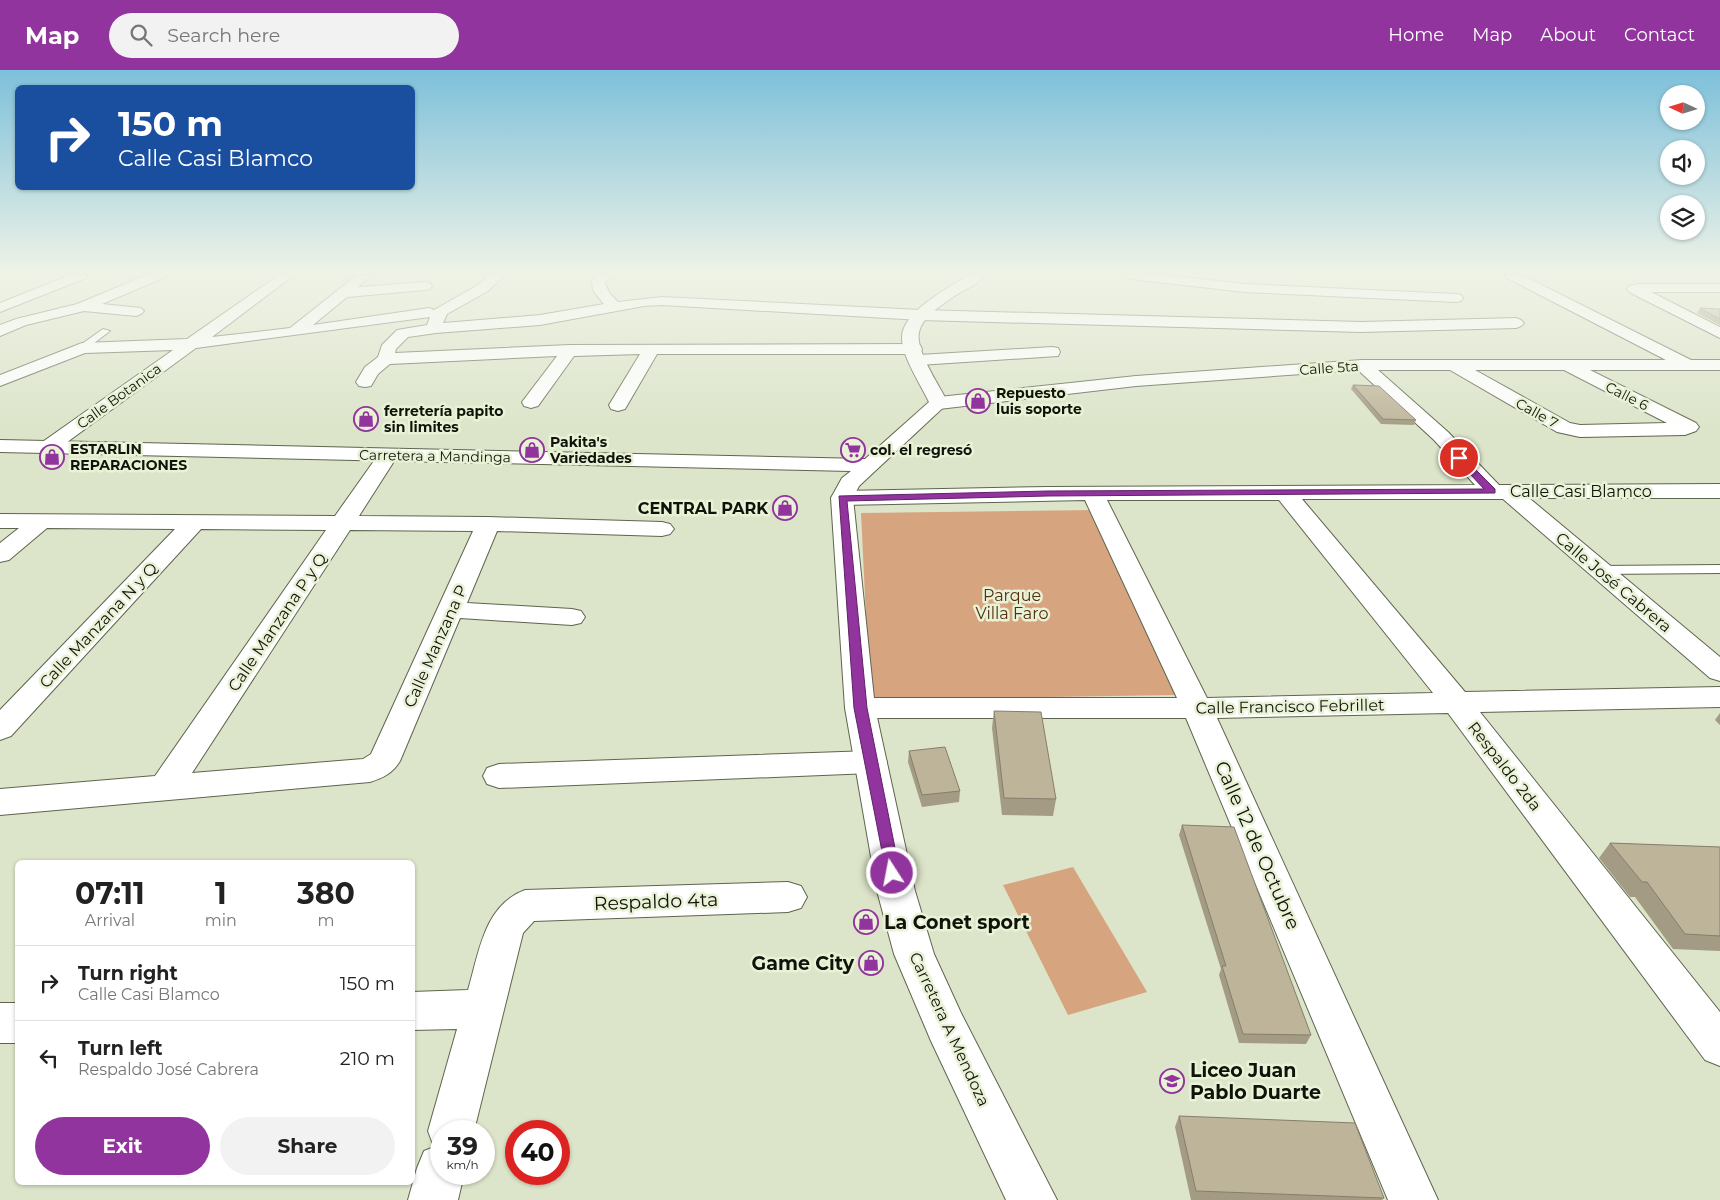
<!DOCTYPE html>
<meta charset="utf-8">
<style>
body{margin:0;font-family:Montserrat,sans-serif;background:#f2f2f2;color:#222;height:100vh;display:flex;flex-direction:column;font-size:19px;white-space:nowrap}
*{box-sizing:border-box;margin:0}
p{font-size:16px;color:#767676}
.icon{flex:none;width:28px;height:28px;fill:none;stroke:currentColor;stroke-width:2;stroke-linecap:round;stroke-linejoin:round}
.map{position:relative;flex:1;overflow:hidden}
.details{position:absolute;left:15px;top:790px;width:400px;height:325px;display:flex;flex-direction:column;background:#fff;border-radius:8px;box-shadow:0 1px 4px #0004}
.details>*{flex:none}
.top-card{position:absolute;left:15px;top:15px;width:400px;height:105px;border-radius:8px;box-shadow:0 1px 4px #0004;background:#1a4fa0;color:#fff;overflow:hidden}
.needle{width:32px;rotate:274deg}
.fabs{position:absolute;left:1660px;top:15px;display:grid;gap:10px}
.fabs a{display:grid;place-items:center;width:45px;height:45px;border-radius:50%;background:#fff;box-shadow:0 1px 4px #0004;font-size:25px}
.speed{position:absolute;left:430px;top:1050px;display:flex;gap:10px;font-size:25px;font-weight:700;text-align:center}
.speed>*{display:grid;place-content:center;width:65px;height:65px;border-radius:50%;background:#fff;box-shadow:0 1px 4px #0004;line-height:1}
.speed small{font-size:12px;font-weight:400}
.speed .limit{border:8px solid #d22;background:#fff;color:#111}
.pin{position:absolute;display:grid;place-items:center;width:42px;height:42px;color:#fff;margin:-21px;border:2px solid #fff;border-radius:50%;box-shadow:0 1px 5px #0007}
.me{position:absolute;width:55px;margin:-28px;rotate:349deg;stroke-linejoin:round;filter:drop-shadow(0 0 4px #0008)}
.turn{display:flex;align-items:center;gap:18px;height:105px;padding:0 20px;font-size:22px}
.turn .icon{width:65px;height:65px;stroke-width:2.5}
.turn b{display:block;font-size:35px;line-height:42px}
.eta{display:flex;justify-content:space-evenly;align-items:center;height:85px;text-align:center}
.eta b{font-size:30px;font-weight:700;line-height:35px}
.cta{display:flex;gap:10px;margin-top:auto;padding:10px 20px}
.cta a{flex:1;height:58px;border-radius:30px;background:#92349e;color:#fff;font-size:20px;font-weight:700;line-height:58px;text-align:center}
.cta a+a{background:#f2f2f2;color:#222}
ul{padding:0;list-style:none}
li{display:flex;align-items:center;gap:15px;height:75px;padding:0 20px;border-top:1px solid #e0e0e0}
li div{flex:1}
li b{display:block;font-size:19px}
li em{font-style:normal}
header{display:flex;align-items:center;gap:30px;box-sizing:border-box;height:70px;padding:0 25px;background:#92349e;color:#fff}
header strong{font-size:24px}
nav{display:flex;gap:28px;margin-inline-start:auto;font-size:18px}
.search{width:350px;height:45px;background:#f2f2f2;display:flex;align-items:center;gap:12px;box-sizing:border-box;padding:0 18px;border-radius:28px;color:#767676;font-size:19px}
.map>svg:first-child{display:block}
.green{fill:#d6a47f}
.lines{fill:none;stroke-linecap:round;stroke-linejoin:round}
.service-casing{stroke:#5e654e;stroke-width:2}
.minor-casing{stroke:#5e654e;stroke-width:2}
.tertiary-casing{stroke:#5e654e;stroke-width:2}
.service{fill:#fff;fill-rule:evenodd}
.minor{fill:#fff;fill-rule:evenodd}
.tertiary{fill:#fff;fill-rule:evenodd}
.wall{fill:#a39b84}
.building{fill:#beb49a;stroke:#857e6c}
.route{fill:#92349e;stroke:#5f2267}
.labels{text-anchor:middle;stroke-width:5;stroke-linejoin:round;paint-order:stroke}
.far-street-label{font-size:14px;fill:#101309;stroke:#e9f2d6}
.far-poi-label{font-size:14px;font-weight:bold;fill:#101309;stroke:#e9f2d6;text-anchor:start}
.street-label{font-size:16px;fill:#101309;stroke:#e9f2d6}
.poi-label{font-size:16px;font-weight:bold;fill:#101309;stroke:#e9f2d6;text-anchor:end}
.park-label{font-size:16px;fill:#532f10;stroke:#e9f2d6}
.near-street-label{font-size:19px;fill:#101309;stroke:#e9f2d6}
.near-poi-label{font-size:19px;font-weight:bold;fill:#101309;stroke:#e9f2d6;text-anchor:start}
</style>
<header>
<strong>Map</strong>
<div class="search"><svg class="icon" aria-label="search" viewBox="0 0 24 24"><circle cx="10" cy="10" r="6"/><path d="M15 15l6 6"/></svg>Search here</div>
<nav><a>Home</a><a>Map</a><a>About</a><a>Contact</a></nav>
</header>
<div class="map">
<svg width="1720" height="1130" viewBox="0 0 1720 1130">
<rect width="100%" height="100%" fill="#dce4c9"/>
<path class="green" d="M1094,440L1176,625L870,630L861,443Z
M1073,797L1147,922L1068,945L1003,815Z"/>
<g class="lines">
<defs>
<path id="service" d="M103,259L110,261L85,280H79V276Z
M1720,495V503L1599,504L1593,500L1599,496Z"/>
<path id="minor" d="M70,205H88L86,208L0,242V233Z
M147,205H165L163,208L102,234L141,238L144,241L141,244L136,246L84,241L26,255L0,266V255L16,249L77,234Z
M279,205H294L212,267L290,258L357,205H372L358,217L425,212L430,213L432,216L430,219L425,220L347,227L313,255L429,238L434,240L478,215L489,205H504L488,221L447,244L443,253L540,245L604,234L594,222L591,211L597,205H612L605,212C607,221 612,226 618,232L662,227L921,240L1361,252L1516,248L1521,250L1524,253L1521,256L1516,258L1361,262L921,250L662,235L644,236L540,255L436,263L408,267L396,279L395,283L570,275L914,274L920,275L922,279L920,283L914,284H657L625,339L618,341L611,339L609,335L640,284L574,286L538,336L531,338L524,336L522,332L557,286L390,294L378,304L371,316L365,317L359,316L356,312L365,297L378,287L382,275L397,260L427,255L430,247L196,278L55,381L48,383L41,381L38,377L41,373L173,280L85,283L0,316V305L82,273L187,269Z
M970,205H985L978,209L972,208Z
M1124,205H1163L1245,214L1456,224L1461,225L1463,228L1461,231L1456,232L1245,222L1131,209Z
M1505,205H1522L1691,290H1720V300H1590L1696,353L1699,357L1696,361L1685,365L1580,367L1557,362L1450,300H1378L1448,362L1499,415L1720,414V428H1529L1720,587V611L1710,608L1503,429H1302L1465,622L1720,617V637L1480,642L1720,942V996L1705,990L1448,643L1217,648L1438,1130H1388L1186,648H860L849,645L845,638L849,631L860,628H1177L1085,430L842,435L834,433L831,428L834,423L842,421L1048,417L1475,415L1434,370L1358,300L1136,316L939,339L932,337L930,333L932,329L939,327L1136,306L1362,290H1666L1507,208ZM1475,300H1564L1667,353L1580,355L1570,353ZM1107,430H1279L1433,623L1207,628Z
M1638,214H1720V222H1651L1720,257V268L1629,222L1627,219L1629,216Z
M1052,277L1058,278L1060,282L1058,286L919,295L913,294L911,290L913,286L919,285Z
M388,379L395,381L398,385L359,446L488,447L662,452L670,454L674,459L670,464L662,466L497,461L467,533L572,539L581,541L585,547L581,553L572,555L460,548L400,691C393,703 383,708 370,712L0,745V719L155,706L326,460L201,459L11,666L0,670V640L175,459L47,458L9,490L0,492V473L19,458H0V444L335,446L381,381ZM350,460L473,461L371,684L363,689L192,703Z
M871,681L882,684L887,692L882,700L871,703L499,718L487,714L483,706L487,698L499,694Z
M788,812L801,816L807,827L801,838L788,842L534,851L523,863L474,1061H441V1104H464L458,1130H408L417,1098L424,1081L434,1077L428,1061L457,959L412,960V922L468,920C479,883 484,835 525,820Z
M0,933H18V973H0Z"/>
<path id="tertiary" d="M969,205H985C978,215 963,220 953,227C942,235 925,245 920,259C912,277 940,316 948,333L859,416L853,428L875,638L915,821L934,884L961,943L1057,1130H1006L931,971L894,884L877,821L845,638L831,428L842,408L851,401L0,382V370L865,389L929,332C921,315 902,287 902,268C901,242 950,217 969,205Z"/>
</defs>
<use href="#service" class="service-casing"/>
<use href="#minor" class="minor-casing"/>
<use href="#tertiary" class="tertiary-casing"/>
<use href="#service" class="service"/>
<use href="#minor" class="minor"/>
<use href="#tertiary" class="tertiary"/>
</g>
<path class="wall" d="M1700,238L1720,239V255L1697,243Z
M1353,315L1416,350L1414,355L1381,354L1351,319Z
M994,641L1056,729L1053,746L1002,745L992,658Z
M1720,643V655L1715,650Z
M909,681L960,721L959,732L922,737L908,692Z
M1182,755L1311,965L1306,974L1239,973L1219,905L1221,899L1179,765Z
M1610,773L1720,777V881L1673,879L1635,827H1630L1599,788Z
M1179,1046L1384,1128L1382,1130H1191L1175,1057Z"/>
<path class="building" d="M1700,238L1720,239V249Z
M1353,315L1379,316L1416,350L1383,349Z
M994,641L1041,642L1056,729L1004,728Z
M945,677L960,721L922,725L909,681Z
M1182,755L1234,757L1311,965L1243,964L1222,896H1226Z
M1610,773L1720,777V866L1685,864L1647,812H1642Z
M1179,1046L1355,1053L1384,1128L1196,1121Z"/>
<linearGradient id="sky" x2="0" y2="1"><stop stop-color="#7dc0da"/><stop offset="0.56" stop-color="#eff3e7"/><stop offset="1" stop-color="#eff3e7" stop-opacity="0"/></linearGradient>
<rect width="1720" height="363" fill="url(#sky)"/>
<path class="route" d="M1459,385L1462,386L1495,419V423L1048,426L847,431L867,638L900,803L898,807L892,809L887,807L854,638L839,426L1048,421L1484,419L1456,389V386Z"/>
<defs>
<symbol id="shop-ring" viewBox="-11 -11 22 22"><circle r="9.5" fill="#e9f2d6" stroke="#92349e" stroke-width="1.5"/><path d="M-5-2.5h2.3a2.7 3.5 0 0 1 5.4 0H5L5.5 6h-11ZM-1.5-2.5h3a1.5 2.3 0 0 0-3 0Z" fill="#92349e"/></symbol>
<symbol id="supermarket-ring" viewBox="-11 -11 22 22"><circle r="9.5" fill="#e9f2d6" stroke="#92349e" stroke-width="1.5"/><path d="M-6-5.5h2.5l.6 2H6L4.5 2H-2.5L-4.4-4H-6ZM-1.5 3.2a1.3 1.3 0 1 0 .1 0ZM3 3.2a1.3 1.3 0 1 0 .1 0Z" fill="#92349e"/></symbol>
<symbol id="school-ring" viewBox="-11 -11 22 22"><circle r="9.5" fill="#e9f2d6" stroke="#92349e" stroke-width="1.5"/><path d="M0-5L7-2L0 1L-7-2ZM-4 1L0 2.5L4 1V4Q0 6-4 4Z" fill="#92349e"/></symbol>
</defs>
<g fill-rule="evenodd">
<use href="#shop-ring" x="964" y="317" width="28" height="28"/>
<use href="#shop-ring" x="352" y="335" width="28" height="28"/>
<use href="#shop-ring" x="518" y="366" width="28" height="28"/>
<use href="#supermarket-ring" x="839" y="366" width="28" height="28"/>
<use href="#shop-ring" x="38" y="373" width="28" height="28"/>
<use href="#shop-ring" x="771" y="424" width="28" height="28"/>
<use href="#shop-ring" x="852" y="838" width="28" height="28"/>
<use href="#shop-ring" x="857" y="879" width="28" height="28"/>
<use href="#school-ring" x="1158" y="997" width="28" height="28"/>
</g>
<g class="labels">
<g class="far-street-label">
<text transform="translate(1329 298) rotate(-4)" y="5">Calle 5ta</text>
<text transform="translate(119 326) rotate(-36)" y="5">Calle Botanica</text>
<text transform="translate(1627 326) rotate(27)" y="5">Calle 6</text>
<text transform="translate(1537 343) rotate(29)" y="5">Calle 7</text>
<text transform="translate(435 386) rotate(1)" y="5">Carretera a Mandinga</text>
</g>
<g class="far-poi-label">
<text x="996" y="328">Repuesto<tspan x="996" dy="16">luis soporte</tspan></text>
<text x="384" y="346">ferretería papito<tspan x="384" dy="16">sin limites</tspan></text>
<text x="550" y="377">Pakita's<tspan x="550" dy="16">Variedades</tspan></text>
<text x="70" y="384">ESTARLIN<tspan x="70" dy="16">REPARACIONES</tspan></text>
<text x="870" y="385">col. el regresó</text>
</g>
<g class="street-label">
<text x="1581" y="427">Calle Casi Blamco</text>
<text transform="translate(1614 512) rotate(40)" y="6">Calle José Cabrera</text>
<text transform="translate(277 552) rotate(-56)" y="6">Calle Manzana P y Q</text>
<text transform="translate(98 555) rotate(-47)" y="6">Calle Manzana N y Q</text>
<text transform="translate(435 576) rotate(-66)" y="6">Calle Manzana P</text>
<text transform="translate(1290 636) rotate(-1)" y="6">Calle Francisco Febrillet</text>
<text transform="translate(1505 696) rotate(52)" y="6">Respaldo 2da</text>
<text transform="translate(950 959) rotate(65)" y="6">Carretera A Mendoza</text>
</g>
<g class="poi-label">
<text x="768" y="444">CENTRAL PARK</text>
</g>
<g class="park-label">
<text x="1012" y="531">Parque<tspan x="1012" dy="18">Villa Faro</tspan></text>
</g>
<g class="near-street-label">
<text transform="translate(1258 775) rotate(66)" y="7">Calle 12 de Octubre</text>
<text transform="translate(656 831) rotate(-2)" y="7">Respaldo 4ta</text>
</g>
<g class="near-poi-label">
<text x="884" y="859">La Conet sport</text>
<text x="854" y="900" text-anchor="end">Game City</text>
<text x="1190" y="1007">Liceo Juan<tspan x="1190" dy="22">Pablo Duarte</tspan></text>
</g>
</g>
</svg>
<div class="fabs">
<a><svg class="needle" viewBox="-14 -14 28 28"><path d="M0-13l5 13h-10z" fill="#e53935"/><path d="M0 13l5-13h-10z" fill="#767676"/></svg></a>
<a><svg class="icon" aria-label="sound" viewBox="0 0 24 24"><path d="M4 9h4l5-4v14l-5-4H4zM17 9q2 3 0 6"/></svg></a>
<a><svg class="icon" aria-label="layers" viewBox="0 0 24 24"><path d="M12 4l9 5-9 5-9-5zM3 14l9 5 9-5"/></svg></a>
</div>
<div class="speed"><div>39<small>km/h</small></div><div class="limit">40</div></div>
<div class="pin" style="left:1459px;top:388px;background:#d93025"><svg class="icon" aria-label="arrive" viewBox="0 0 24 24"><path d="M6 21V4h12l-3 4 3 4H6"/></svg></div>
<svg class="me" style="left:892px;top:803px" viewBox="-20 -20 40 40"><circle r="17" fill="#92349e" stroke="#fff" stroke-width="3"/><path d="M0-11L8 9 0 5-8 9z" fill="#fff"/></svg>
<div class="top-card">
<div class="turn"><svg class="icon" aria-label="right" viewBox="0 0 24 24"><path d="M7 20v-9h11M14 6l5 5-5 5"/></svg><div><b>150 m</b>Calle Casi Blamco</div></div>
</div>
<section class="details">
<div class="eta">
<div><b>07:11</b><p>Arrival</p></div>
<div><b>1</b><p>min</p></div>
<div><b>380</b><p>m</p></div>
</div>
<ul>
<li><svg class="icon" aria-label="right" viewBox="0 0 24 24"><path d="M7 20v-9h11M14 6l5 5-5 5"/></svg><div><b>Turn right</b><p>Calle Casi Blamco</p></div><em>150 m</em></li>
<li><svg class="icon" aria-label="left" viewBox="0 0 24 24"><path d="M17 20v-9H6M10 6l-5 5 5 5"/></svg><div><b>Turn left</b><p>Respaldo José Cabrera</p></div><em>210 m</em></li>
</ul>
<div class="cta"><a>Exit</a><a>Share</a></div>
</section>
</div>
